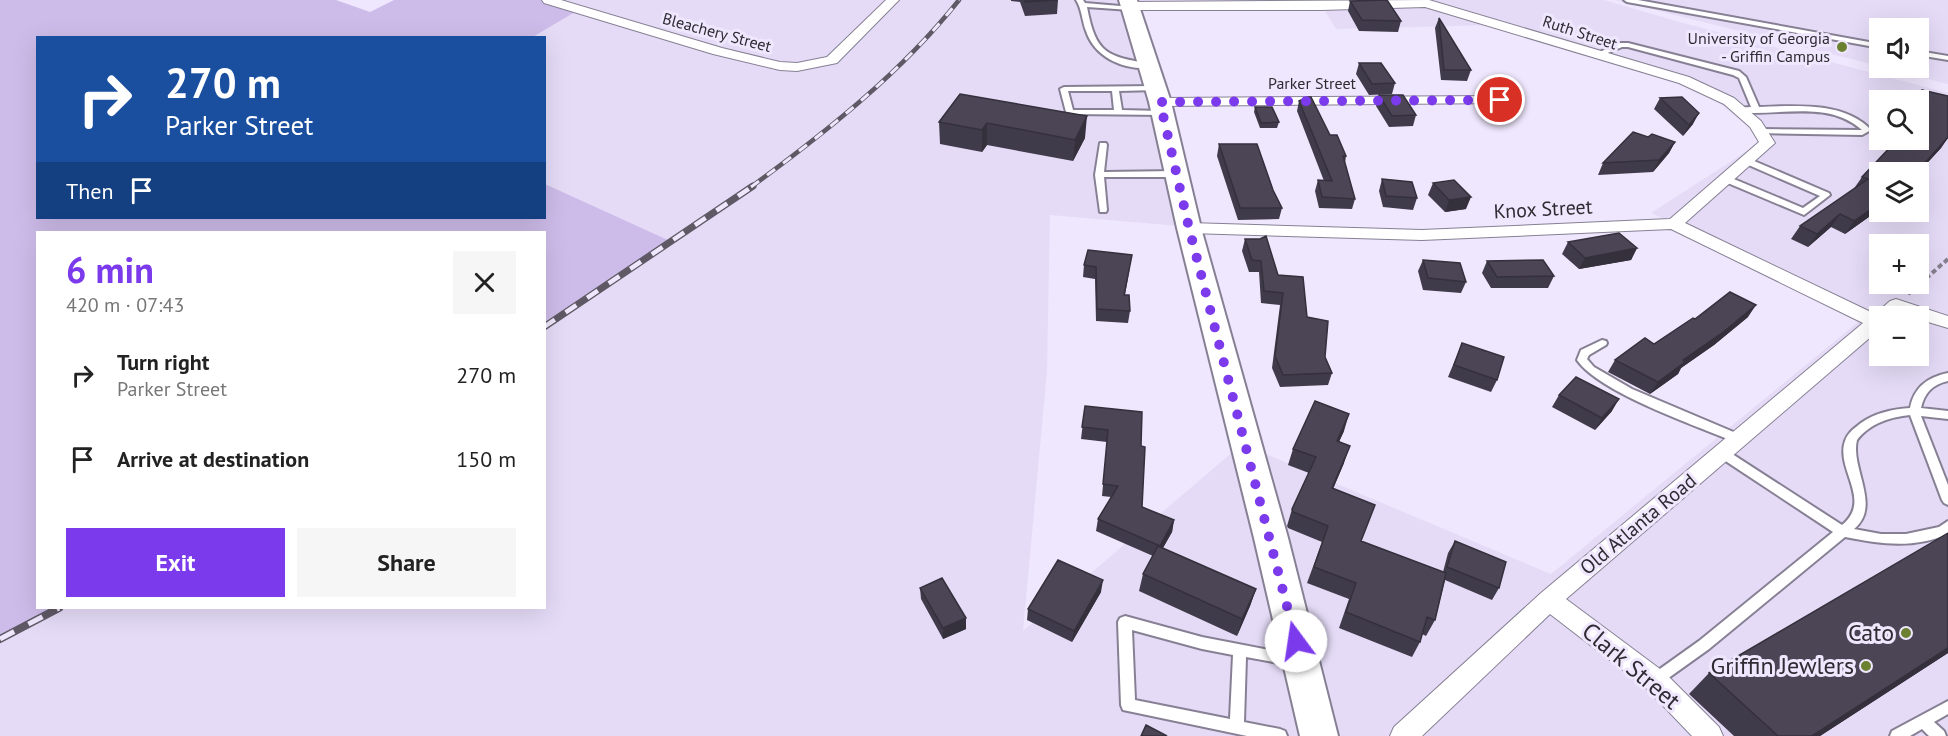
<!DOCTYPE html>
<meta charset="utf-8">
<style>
body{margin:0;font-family:"PT Sans",sans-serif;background:#f6f6f6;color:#222;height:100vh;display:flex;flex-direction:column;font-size:22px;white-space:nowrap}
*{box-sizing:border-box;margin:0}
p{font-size:20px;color:#767676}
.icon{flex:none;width:33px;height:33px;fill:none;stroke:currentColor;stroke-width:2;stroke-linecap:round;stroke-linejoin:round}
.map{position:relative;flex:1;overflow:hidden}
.panel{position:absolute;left:36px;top:231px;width:510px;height:378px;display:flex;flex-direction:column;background:#fff;border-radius:0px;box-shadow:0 6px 24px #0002}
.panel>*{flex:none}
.top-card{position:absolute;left:36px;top:36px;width:510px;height:183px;border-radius:0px;box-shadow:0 6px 24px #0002;background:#1a4fa0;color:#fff;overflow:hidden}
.controls{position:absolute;left:1869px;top:18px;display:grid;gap:12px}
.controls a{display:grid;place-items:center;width:60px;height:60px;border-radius:0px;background:#fff;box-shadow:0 6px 24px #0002;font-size:30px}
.pin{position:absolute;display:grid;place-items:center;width:51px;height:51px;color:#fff;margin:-26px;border:3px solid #fff;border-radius:50%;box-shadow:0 2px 6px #0007}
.me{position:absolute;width:66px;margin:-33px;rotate:346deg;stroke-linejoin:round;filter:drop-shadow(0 0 4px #0008)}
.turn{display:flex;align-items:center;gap:21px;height:126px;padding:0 30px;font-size:27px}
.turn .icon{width:78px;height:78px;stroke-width:2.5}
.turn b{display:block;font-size:42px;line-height:51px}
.then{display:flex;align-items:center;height:57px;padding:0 30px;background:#0003;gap:12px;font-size:22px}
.round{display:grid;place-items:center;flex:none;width:63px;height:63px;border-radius:0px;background:#f6f6f6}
.head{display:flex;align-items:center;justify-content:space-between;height:102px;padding:0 30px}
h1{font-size:36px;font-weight:600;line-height:45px;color:#7c3aed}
.cta{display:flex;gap:12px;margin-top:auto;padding:12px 30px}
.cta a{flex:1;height:69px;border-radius:0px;background:#7c3aed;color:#fff;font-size:24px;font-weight:600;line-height:69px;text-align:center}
.cta a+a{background:#f6f6f6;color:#222}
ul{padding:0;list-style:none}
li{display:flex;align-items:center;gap:18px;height:84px;padding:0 30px}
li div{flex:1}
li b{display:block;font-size:22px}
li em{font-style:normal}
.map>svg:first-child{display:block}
.built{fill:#e5dbf7;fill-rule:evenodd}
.green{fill:#cdbce9}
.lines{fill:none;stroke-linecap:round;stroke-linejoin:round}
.lane-casing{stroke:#878094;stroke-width:4}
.street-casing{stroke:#878094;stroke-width:2}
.secondary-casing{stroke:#878094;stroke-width:4}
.path{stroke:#878290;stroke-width:4;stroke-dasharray:5 3;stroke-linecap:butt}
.lane{fill:#fff;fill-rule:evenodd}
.street{fill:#fff;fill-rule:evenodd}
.secondary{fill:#fff;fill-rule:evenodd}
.rail-far2-casing{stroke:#5e5965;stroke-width:4.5}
.rail-far1-casing{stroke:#5e5965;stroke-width:7}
.rail-casing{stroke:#5e5965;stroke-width:8}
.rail-far2{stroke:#efe7fd;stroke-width:3;stroke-dasharray:10;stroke-linecap:butt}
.rail-far1{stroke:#efe7fd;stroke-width:4.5;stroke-dasharray:13;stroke-linecap:butt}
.rail{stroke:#efe7fd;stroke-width:5;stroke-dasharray:16;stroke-linecap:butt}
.wall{fill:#403b4a}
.shaded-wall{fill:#34303c}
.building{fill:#4b4556;stroke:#34303c;stroke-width:1.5}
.route{stroke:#7c3aed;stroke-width:10;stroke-dasharray:0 18}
.poi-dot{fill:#6c8031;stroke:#efe7fd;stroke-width:2}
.labels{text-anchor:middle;stroke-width:6;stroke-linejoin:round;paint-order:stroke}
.far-street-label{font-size:16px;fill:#2e2b33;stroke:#efe7fd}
.far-poi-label{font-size:16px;fill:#2e2b33;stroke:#efe7fd;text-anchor:end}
.street-label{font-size:20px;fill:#2e2b33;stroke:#efe7fd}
.near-poi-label{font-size:24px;fill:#2e2b33;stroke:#efe7fd;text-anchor:end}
.near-street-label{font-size:24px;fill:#2e2b33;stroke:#efe7fd}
</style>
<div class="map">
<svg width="1948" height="736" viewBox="0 0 1948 736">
<rect width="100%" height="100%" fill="#efe7fd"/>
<path class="built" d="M550,0H1604L1683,23L1948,93V736H0V640L61,608H544L545,322L668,240L545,184L544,38L531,37L579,9ZM1322,6L1336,29L1496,25L1709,94L1764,140L1651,213L1868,314L1551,574L1242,444L1023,631L1047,371L1050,215L1190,227L1129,7ZM1880,100H1918V140H1880ZM1880,172H1918V212H1880ZM1880,244H1918V284H1880ZM1880,316H1918V356H1880Z
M1615,0H1948V84L1884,68H1918V28H1880L1879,66Z"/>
<path class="green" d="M0,0H336L370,12L394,0H550L580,9L531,38H38V218H544L545,184L668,240L545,322L544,232H38V608H61L0,640Z"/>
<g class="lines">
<defs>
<path id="lane" d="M1076,0H1083L1085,3L1132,7V9L1130,10L1087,7C1096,55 1107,56 1151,64V68C1124,70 1095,58 1086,31C1082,21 1082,9 1076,0Z
M1624,0H1638L1880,44V48L1627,2Z
M1618,43H1628L1739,71L1746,77L1759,107C1795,106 1844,101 1871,130L1862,135L1757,133V129H1760L1862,130C1827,99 1778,117 1736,112V108L1751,107L1739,78L1733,75L1628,47H1622L1598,57L1594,55Z
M1918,51L1948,56V60L1918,55Z
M1155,86L1159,88L1158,90L1119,91L1122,110L1162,111H1165V115L1070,114L1066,112L1060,89L1064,87ZM1068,91H1112L1114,110H1073Z
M1100,143H1106L1107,145L1104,172L1177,171L1181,174L1177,177H1104L1107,210L1106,212H1100L1095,175Z
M1747,158L1829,193L1830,195L1804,215L1723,181V177H1729L1803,208L1820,196L1744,163V159Z
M1602,340L1606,341L1607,343L1606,345L1589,355L1587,359L1594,367L1632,389L1743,436L1745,439L1743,442H1735C1695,425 1600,393 1577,360L1581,350Z
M1948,373V381C1933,384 1924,393 1921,408L1948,411V419L1921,416L1948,485V505L1944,503L1942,500L1910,415C1890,417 1869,424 1857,440C1850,468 1882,506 1854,529L1881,534H1906L1939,527L1948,521V534C1914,549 1880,544 1845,537L1709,649L1660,684L1655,686L1650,684L1648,680L1650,676L1699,641L1833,532L1718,456L1716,453L1718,450H1726L1842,525C1873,500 1835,469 1845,441C1848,432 1855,428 1861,423C1875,413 1893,409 1910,408C1914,387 1928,377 1948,373Z
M1125,616L1202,637L1300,656L1302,660L1300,664L1295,666L1246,657L1244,722L1280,729L1285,731L1287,736H1247L1123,710L1121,705L1118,622L1120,618ZM1132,630L1202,649L1233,655L1230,719L1135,700Z
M1948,701V714L1934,722L1944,731L1946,736H1929L1922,729L1910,736H1890L1892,731Z"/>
<path id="street" d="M542,0H561L722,48L780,62L797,63L827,57L886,0H899L837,63L797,71L780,70L713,54L544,3Z
M1429,0L1689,77L1734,98L1761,121L1775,143L1685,223L1875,314L1890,301L1896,299L1948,316V328L1918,319V316L1899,312L1894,316H1880V329L1566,599L1664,672L1719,727L1723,736H1692L1646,688L1550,614L1422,736H1390L1394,727L1541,593L1863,323L1671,229L1422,240L1189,233L1181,228L1189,223L1422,230L1670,219L1759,142L1750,127L1724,104L1679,83L1425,7L1321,10H1130L1124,6L1130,2Z
M1500,96L1507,100L1505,103L1160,106L1153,102L1160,98Z"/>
<path id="secondary" d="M1119,0H1137L1171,102L1201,228L1288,538L1338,736H1300L1254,538L1177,228L1149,102Z"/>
</defs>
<use href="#lane" class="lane-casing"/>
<use href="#street" class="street-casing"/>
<use href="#secondary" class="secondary-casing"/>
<path class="path" d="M1908,294L1948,259"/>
<use href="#lane" class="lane"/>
<use href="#street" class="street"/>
<use href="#secondary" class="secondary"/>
<defs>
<path id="rail-far2" d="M751,187C826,132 901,73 959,0"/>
<path id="rail-far1" d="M544,327L753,186"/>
<path id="rail" d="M0,639L59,608"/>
</defs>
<use href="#rail-far2" class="rail-far2-casing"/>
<use href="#rail-far1" class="rail-far1-casing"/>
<use href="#rail" class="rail-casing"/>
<use href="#rail-far2" class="rail-far2"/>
<use href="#rail-far1" class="rail-far1"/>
<use href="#rail" class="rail"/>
</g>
<path class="wall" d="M1011,0H1058L1057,14L1025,16L1020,2L1011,1Z
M1350,1L1401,21L1398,32L1359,31L1348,11Z
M1439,18L1471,70L1467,81L1441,80L1435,28Z
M1359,63L1395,83L1392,94L1369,95L1356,74Z
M1922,90L1948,138L1941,148L1918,173L1880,172V209L1845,234L1831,227L1808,247L1791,239L1800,226L1853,190L1862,177L1918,140V100H1914Z
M960,94L1085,138L1073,161L987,145L982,152L940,144L939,122Z
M1379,95L1416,115L1413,126L1389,127L1376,106Z
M1660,98L1693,124L1683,136L1654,109Z
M1299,101L1330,135L1346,156L1345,163L1355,199L1352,209L1319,208L1315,191L1318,180L1324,181L1297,111Z
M1255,107L1279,122L1277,128H1260L1254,112Z
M1675,142L1669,153L1653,172L1598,175L1603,163Z
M1219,144L1273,190L1282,208L1279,219L1238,220L1217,156Z
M1382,179L1417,198L1413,210L1383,207L1379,191Z
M1433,183L1466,209L1445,212L1428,195Z
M1245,239L1278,275L1307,317L1332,373L1328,385L1280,387L1272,368L1280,305L1261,303L1259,272H1249L1242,251Z
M1568,242L1637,248L1631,260L1579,269L1562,254Z
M1423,260L1466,282L1461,293L1423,290L1418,271Z
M1487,261L1554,276L1548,288H1491L1482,273Z
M1084,265L1130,267L1125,295L1130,311L1128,323L1096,321L1095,279L1083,277Z
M1748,317L1714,345L1681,368L1678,374L1650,394L1608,372L1615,360L1654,344L1695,319Z
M1462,343L1497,380L1491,392L1448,377Z
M1559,395L1612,411L1595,430L1552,407Z
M1085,406L1141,446L1142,507L1174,520L1172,532L1163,548L1256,589L1250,606L1237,636L1139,591L1143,574L1153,556L1096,531L1098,519L1111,497L1102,496L1107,442L1081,439Z
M1344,431L1339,442L1344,463L1333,489L1361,541L1443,572L1448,553L1455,541L1499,588L1492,600L1445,580L1435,620L1426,636L1422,634L1420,642L1412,657L1339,628L1349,599L1307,583L1322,542L1288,528L1287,526L1292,509L1309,473L1288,465L1293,449Z
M920,588L966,629L943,639L921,599Z
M1101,592L1072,642L1027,620L1028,609Z
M1948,653L1820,736H1734L1689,694L1709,673Z"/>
<path class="shaded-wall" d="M1699,113L1693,124L1683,136L1689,125Z
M1087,116L1085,138L1073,161L1075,140Z
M987,123V145L982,152V130Z
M1948,137L1941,148L1918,173L1917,172Z
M1675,142L1669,153L1653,172L1659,160Z
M1471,197L1466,209L1445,212L1449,200Z
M1880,203V209L1845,234L1854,221Z
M1840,214L1831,227L1808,247L1817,234Z
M1637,248L1631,260L1579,269L1585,258Z
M1756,305L1748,317L1714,345L1681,368L1678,374L1650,394L1658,382L1683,360Z
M1619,399L1612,411L1595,430L1602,418Z
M1349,414L1344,431L1331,458L1337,441Z
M1350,446L1344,463L1326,505L1332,488Z
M1174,520L1172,532L1157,558L1160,546Z
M1103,580L1101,592L1072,642L1074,631Z
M1256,589L1250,606L1237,636L1242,619Z
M966,618V629L943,639V628Z
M1948,648V653L1820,736H1812Z"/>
<path class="building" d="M1025,0H1058L1025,2Z
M1387,0L1401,21L1362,20L1350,1Z
M1439,18L1471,70H1444Z
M1359,63H1381L1395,83L1372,84Z
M1922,90L1948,96V137L1917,172H1880V203L1854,221L1840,214L1817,234L1800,226L1868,179L1862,177L1897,140H1918V107Z
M960,94L1087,116L1075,140L987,123L982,130L939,122Z
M1379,95H1403L1416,115L1392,116Z
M1308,97H1311L1330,135H1337L1346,156H1343L1355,199L1322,197L1318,180L1332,181L1299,101Z
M1682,97L1699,113L1689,125L1660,98Z
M1255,107H1272L1279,122L1261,123Z
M1633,132L1648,137L1652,134L1675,142L1659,160L1603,163Z
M1219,144H1257L1273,190L1282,208H1240Z
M1382,179L1412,182L1417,198L1386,196Z
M1454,180L1471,197L1449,200L1433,183Z
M1619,233L1637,248L1585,258L1568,242Z
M1266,236L1278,275L1303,277L1307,317L1328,321L1325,357L1332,373L1283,375L1275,356L1283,293L1264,291L1261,261L1252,260L1245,239H1260Z
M1088,250L1132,255L1124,295H1129L1130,311L1097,309L1096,267L1084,265Z
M1423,260L1460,263L1466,282L1428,278Z
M1543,260L1554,276L1497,277L1487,261Z
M1730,292L1756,305L1722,333L1683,360L1685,362L1658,382L1615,360L1645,338L1654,344L1693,318L1695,319Z
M1462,343L1504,357L1497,380L1454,365Z
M1576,377L1619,399L1602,418L1559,395Z
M1315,401L1349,414L1337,441L1350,446L1332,488L1375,505L1361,541L1446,573L1435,620L1427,617L1420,642L1346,612L1356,583L1314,567L1328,526L1293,512L1292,509L1316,457L1293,449Z
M1085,406L1142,412L1141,446L1145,447L1142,507L1174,520L1160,546L1098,519L1118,486L1103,484L1108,430L1082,427Z
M1948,533V648L1812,736H1778L1709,673Z
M1455,541L1506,562L1499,588L1447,567Z
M1158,546L1256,589L1242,619L1143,574Z
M1058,560L1103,580L1074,631L1028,609Z
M942,578L966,618L943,628L920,588Z
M1146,725L1167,736H1141Z"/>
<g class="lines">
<path class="route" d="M1296,641L1189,228L1160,102L1500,100"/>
</g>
<g class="poi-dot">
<circle cx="1842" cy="47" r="6"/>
<circle cx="1906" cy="633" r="6"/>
<circle cx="1866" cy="666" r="6"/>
</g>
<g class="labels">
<g class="far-street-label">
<text transform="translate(717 32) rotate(15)" y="6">Bleachery Street</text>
<text transform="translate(1580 32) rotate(18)" y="6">Ruth Street</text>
<text x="1312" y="89">Parker Street</text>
</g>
<g class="far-poi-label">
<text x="1830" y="44">University of Georgia<tspan x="1830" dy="18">- Griffin Campus</tspan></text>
</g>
<g class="street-label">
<text transform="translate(1543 209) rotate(-3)" y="7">Knox Street</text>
<text transform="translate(1638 524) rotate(-40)" y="7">Old Atlanta Road</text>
</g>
<g class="near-poi-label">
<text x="1894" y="641">Cato</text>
<text x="1854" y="674">Griffin Jewlers</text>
</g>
<g class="near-street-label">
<text transform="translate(1631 666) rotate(40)" y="8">Clark Street</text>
</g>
</g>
</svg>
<div class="controls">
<a><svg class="icon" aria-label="sound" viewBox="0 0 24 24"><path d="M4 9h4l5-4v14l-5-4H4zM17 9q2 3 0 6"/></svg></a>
<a><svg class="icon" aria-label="search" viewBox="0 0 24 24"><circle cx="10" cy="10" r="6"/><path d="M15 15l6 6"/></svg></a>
<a><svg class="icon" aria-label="layers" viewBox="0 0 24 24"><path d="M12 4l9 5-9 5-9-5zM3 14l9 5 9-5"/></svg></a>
<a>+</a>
<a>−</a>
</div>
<div class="pin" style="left:1500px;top:100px;background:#d93025"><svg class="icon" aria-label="arrive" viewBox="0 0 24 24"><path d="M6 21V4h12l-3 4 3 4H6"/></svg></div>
<svg class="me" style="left:1296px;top:641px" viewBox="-20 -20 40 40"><circle r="19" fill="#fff"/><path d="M0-13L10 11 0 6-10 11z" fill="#7c3aed"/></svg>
<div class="top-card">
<div class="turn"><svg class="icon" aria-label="right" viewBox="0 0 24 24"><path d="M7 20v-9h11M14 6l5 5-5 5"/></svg><div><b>270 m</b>Parker Street</div></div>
<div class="then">Then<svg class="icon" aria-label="arrive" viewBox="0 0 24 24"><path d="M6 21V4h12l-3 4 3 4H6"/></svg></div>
</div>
<section class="panel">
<div class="head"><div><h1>6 min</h1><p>420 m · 07:43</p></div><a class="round"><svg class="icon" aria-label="close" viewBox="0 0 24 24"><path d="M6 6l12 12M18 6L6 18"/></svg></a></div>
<ul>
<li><svg class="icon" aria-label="right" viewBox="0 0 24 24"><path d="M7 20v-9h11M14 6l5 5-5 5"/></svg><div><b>Turn right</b><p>Parker Street</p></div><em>270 m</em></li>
<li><svg class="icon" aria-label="arrive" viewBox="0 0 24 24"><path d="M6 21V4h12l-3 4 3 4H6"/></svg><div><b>Arrive at destination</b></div><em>150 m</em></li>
</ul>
<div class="cta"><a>Exit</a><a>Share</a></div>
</section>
</div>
